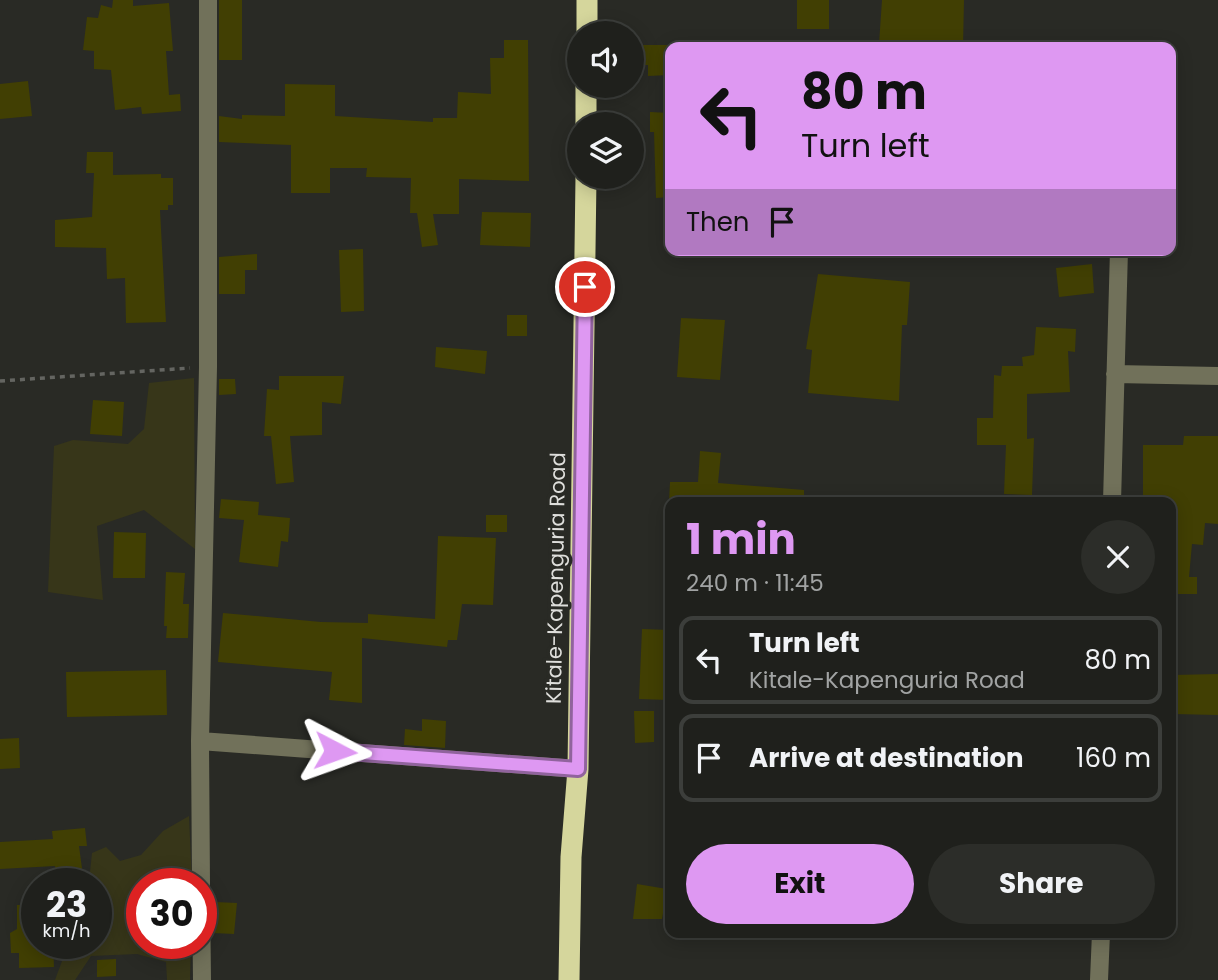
<!DOCTYPE html>
<meta charset="utf-8">
<style>
body{margin:0;font-family:Poppins,sans-serif;background:#2c2d29;color:#f1f3f6;height:100vh;display:flex;flex-direction:column;font-size:26px;white-space:nowrap}
*{box-sizing:border-box;margin:0}
p{font-size:23px;color:#a1a3a3}
.icon{flex:none;width:38px;height:38px;fill:none;stroke:currentColor;stroke-width:2;stroke-linecap:round;stroke-linejoin:round}
.map{position:relative;flex:1;overflow:hidden}
.panel{position:absolute;left:665px;top:497px;width:511px;height:441px;display:flex;flex-direction:column;background:#1f201c;border-radius:14px;box-shadow:0 4px 18px #0003,0 0 0 2px #3c3e3b}
.panel>*{flex:none}
.top-card{position:absolute;left:665px;top:42px;width:511px;height:214px;border-radius:14px;box-shadow:0 4px 18px #0003,0 0 0 2px #3c3e3b;background:#de98f2;color:#111;overflow:hidden}
.fabs{position:absolute;left:567px;top:21px;display:grid;gap:14px}
.fabs a{display:grid;place-items:center;width:77px;height:77px;border-radius:50%;background:#1f201c;box-shadow:0 4px 18px #0003,0 0 0 2px #3c3e3b;font-size:35px}
.speed{position:absolute;left:21px;top:868px;display:flex;gap:14px;font-size:35px;font-weight:700;text-align:center}
.speed>*{display:grid;place-content:center;width:91px;height:91px;border-radius:50%;background:#1f201c;box-shadow:0 4px 18px #0003,0 0 0 2px #3c3e3b;line-height:1}
.speed small{font-size:18px;font-weight:400}
.speed .limit{border:10px solid #d22;background:#fff;color:#111}
.pin{position:absolute;display:grid;place-items:center;width:60px;height:60px;color:#fff;margin:-30px;border:4px solid #fff;border-radius:50%;box-shadow:0 2px 7px #0007}
.me{position:absolute;width:77px;margin:-38px;rotate:94deg;stroke-linejoin:round;filter:drop-shadow(0 0 5px #0008)}
.turn{display:flex;align-items:center;gap:24px;height:147px;padding:0 21px;font-size:32px}
.turn .icon{width:91px;height:91px;stroke-width:2.5}
.turn b{display:block;font-size:49px;line-height:60px}
.then{display:flex;align-items:center;height:66px;padding:0 21px;background:#0003;gap:14px;font-size:26px}
.round{display:grid;place-items:center;flex:none;width:74px;height:74px;border-radius:37px;background:#2c2d29}
.headline{display:flex;align-items:center;justify-content:space-between;height:119px;padding:0 21px}
h1{font-size:42px;font-weight:700;line-height:52px;color:#de98f2}
.action{display:flex;gap:14px;margin-top:auto;padding:14px 21px}
.action a{flex:1;height:80px;border-radius:42px;background:#de98f2;color:#111;font-size:28px;font-weight:700;line-height:80px;text-align:center}
.action a+a{background:#2c2d29;color:#f1f3f6}
ul{padding:0;list-style:none}
li{display:flex;align-items:center;gap:21px;height:88px;margin:0 14px 10px;padding:0 7px;border:4px solid #3c3e3b;border-radius:14px}
li div{flex:1}
li b{display:block;font-size:26px}
li em{font-style:normal}
.map>svg:first-child{display:block}
.green{fill:#373619}
.building{fill:#413f03}
.lines{fill:none;stroke-linecap:round;stroke-linejoin:round}
.path{stroke:#646561;stroke-width:3.5;stroke-dasharray:5 5;stroke-linecap:butt}
.minor{stroke:#71715a;stroke-width:18}
.highway{stroke:#d5d69c;stroke-width:21}
.route-casing{stroke:#90639d;stroke-width:18}
.route{stroke:#de98f2;stroke-width:12}
.labels{text-anchor:middle;stroke-width:7;stroke-linejoin:round;paint-order:stroke}
.street-label{font-size:21px;fill:#dededb;stroke:#292a25}
</style>
<div class="map">
<svg width="1218" height="980" viewBox="0 0 1218 980">
<rect width="100%" height="100%" fill="#292a25"/>
<path class="green" d="M194,378L195,549L144,510L97,526L103,600L48,592L54,446L73,440L128,444L144,429L149,383Z
M189,816L192,884H142V943H191L190,980H167L166,962L137,954L91,956L75,980H55L65,953V943H96V884H85L89,881L92,853L106,847L120,861L141,855L163,831Z"/>
<path class="building" d="M113,0H133V6L169,3L173,51H166L169,95L180,94L181,111L142,114L141,107L115,110L111,70L94,69V51L83,50L87,17L98,18L101,5L112,8Z
M219,0H242V60H219Z
M797,0H829V29H797Z
M882,0H964L963,47L879,44Z
M504,40H528L529,181L459,179V214H433L438,245L422,247L417,213H410L411,178L366,177L367,168H330V193H291V145L219,142V116L242,119V115L285,116V84L335,85V116L433,122V118H457L458,92L491,94L490,58H504Z
M643,45H670V75L648,76V65H643Z
M28,81L32,116L0,119V84Z
M650,112L670,113V197L656,198L654,132H650Z
M87,152H113V175L161,174V178H173V205H168V210H160L166,322L126,323L125,278L107,279L106,248L55,247V220L92,217L94,173H86Z
M482,212L531,213L530,247L480,245Z
M363,249L364,311L341,312L339,250Z
M257,254V270H245V294H219V257Z
M1092,264L1094,293L1059,297L1056,268Z
M818,274L910,282L907,325H902L899,401L808,393L812,350L806,349Z
M507,315H527V336H507Z
M681,318L725,320L720,380L677,377Z
M1036,327L1076,329L1075,352L1068,351L1070,392L1027,394V439L1034,438L1032,495L1004,494L1006,445H977V418H993L994,375L1001,376L1002,366H1023L1022,357L1034,355Z
M436,347L487,351L485,374L435,367Z
M279,376H344L341,404L322,402V435L290,436L294,482L276,484L271,436H264L267,389L279,390Z
M219,379H235L236,394L219,395Z
M93,400L124,402L122,436L90,434Z
M1184,436H1218V524L1205,523L1203,545L1192,544L1189,577H1197V594H1171L1176,542L1171,541V502H1143V445H1183Z
M700,451L721,453L718,483L804,490V502H669L670,482H698Z
M221,499L259,502L258,515L290,518L288,542L281,541L278,567L239,562L244,520L219,518Z
M486,515H507V532H486Z
M114,532L146,533L145,578H113Z
M438,536L496,538L493,605L462,604L457,640H448L447,647L362,638V703L329,700L332,672L218,662L223,613L321,622L368,623V614L435,619Z
M166,572L185,573L183,604H189L188,638H166L167,626H164Z
M642,629L670,630L669,700L639,699Z
M166,670L167,715L67,717L66,672Z
M1218,674V715L1173,714V675Z
M634,711H654V742L635,743Z
M422,719L446,721L445,748L404,745L405,729L422,731Z
M19,738L20,768L0,769V739Z
M85,828L87,846H79L83,876L57,879L55,866L0,869V842L53,839L52,831Z
M637,884L667,889L662,919H633Z
M215,902L237,903L234,934L213,933Z
M17,905H37V943H53L54,967L19,968V953H11L10,933L17,929Z
M116,959V976L97,977V960Z"/>
<g class="lines">
<path class="path" d="M0,381L190,368"/>
<path class="minor" d="M208,0V367L200,741L578,769
M1115,374L1218,376
M1112,502L1119,250
M200,741L201,884
M201,891L202,980
M1099,980L1101,933"/>
<path class="highway" d="M587,33V0
M586,124V86
M569,980L571,857L578,769L586,177"/>
</g>
<g class="lines">
<defs>
<path id="route" d="M335,751L578,769L585,287"/>
</defs>
<use href="#route" class="route-casing"/>
<use href="#route" class="route"/>
</g>
<g class="labels">
<g class="street-label">
<text transform="translate(556 578) rotate(-89)" y="7">Kitale-Kapenguria Road</text>
</g>
</g>
</svg>
<div class="fabs">
<a><svg class="icon" aria-label="sound" viewBox="0 0 24 24"><path d="M4 9h4l5-4v14l-5-4H4zM17 9q2 3 0 6"/></svg></a>
<a><svg class="icon" aria-label="layers" viewBox="0 0 24 24"><path d="M12 4l9 5-9 5-9-5zM3 14l9 5 9-5"/></svg></a>
</div>
<div class="speed"><div>23<small>km/h</small></div><div class="limit">30</div></div>
<div class="pin" style="left:585px;top:287px;background:#d93025"><svg class="icon" aria-label="arrive" viewBox="0 0 24 24"><path d="M6 21V4h12l-3 4 3 4H6"/></svg></div>
<svg class="me" style="left:335px;top:751px" viewBox="-20 -20 40 40"><path d="M0-17L14 15 0 8-14 15z" fill="#de98f2" stroke="#fff" stroke-width="4"/></svg>
<div class="top-card">
<div class="turn"><svg class="icon" aria-label="left" viewBox="0 0 24 24"><path d="M17 20v-9H6M10 6l-5 5 5 5"/></svg><div><b>80 m</b>Turn left</div></div>
<div class="then">Then<svg class="icon" aria-label="arrive" viewBox="0 0 24 24"><path d="M6 21V4h12l-3 4 3 4H6"/></svg></div>
</div>
<section class="panel">
<div class="headline"><div><h1>1 min</h1><p>240 m · 11:45</p></div><a class="round"><svg class="icon" aria-label="close" viewBox="0 0 24 24"><path d="M6 6l12 12M18 6L6 18"/></svg></a></div>
<ul>
<li><svg class="icon" aria-label="left" viewBox="0 0 24 24"><path d="M17 20v-9H6M10 6l-5 5 5 5"/></svg><div><b>Turn left</b><p>Kitale-Kapenguria Road</p></div><em>80 m</em></li>
<li><svg class="icon" aria-label="arrive" viewBox="0 0 24 24"><path d="M6 21V4h12l-3 4 3 4H6"/></svg><div><b>Arrive at destination</b></div><em>160 m</em></li>
</ul>
<div class="action"><a>Exit</a><a>Share</a></div>
</section>
</div>
